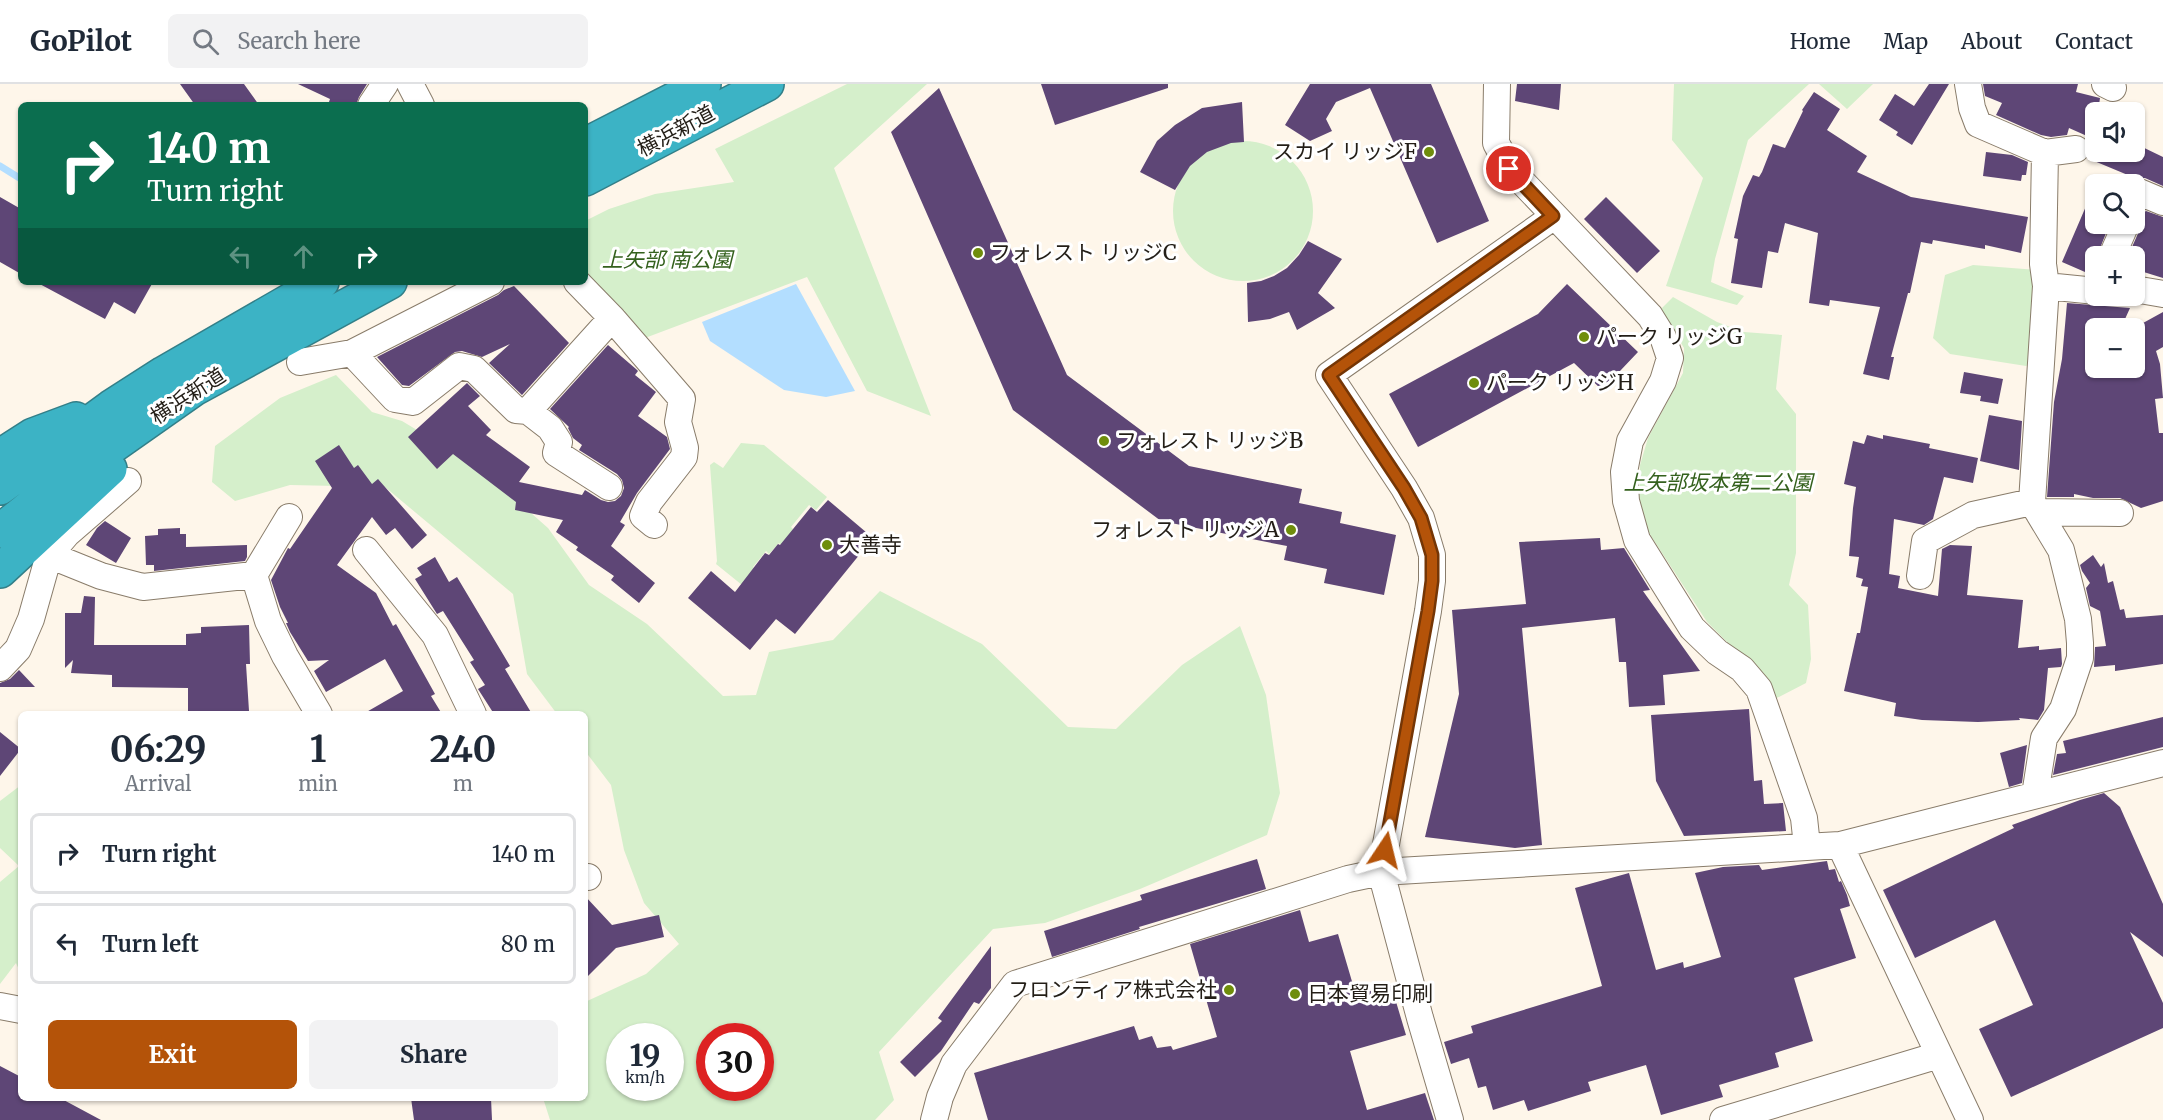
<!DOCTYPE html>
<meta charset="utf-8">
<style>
body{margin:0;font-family:Merriweather,"Noto Sans JP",serif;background:#f2f2f3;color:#1f2937;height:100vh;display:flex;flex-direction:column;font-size:22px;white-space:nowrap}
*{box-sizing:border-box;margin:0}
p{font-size:20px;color:#747a83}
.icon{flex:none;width:33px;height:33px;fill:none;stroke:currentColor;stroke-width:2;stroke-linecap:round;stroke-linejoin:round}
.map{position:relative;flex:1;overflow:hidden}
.details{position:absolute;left:18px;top:627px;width:570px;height:390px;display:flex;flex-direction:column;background:#fff;border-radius:9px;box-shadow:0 2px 4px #0004}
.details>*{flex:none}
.guide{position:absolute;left:18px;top:18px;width:570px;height:183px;border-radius:9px;box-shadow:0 2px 4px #0004;background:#0b6e4f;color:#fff;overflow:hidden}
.buttons{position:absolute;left:2085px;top:18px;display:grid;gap:12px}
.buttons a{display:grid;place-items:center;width:60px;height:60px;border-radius:9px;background:#fff;box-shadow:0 2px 4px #0004;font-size:30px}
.speed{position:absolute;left:606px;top:939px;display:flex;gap:12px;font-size:30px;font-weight:700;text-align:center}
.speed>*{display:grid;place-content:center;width:78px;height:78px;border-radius:50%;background:#fff;box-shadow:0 2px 4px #0004;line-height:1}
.speed small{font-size:15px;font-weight:400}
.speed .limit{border:9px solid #d22;background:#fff;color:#111}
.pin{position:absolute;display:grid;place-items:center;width:51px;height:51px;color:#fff;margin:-26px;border:3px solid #fff;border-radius:50%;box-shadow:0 2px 6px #0007}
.me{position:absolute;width:66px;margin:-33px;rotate:10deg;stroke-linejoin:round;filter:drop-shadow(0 0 4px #0008)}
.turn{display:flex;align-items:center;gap:21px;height:126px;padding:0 30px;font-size:27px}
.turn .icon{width:78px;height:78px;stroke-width:2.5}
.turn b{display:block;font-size:42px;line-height:51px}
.lanes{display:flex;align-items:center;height:57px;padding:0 30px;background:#0003;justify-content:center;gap:30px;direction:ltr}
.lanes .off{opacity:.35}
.eta{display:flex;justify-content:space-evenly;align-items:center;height:102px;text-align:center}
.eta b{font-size:36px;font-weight:700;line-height:42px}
.primary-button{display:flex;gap:12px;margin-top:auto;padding:12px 30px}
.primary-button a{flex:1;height:69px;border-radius:9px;background:#b45309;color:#fff;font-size:24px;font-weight:700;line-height:69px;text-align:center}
.primary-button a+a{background:#f2f2f3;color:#1f2937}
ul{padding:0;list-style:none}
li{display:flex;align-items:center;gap:18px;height:81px;margin:0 12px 9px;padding:0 18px;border:3px solid #e0e1e3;border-radius:9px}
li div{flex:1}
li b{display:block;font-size:22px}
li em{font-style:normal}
header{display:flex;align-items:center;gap:36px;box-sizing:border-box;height:84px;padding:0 30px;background:#fff;border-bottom:2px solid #e0e1e3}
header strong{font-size:28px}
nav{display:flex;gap:33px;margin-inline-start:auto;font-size:21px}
.search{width:420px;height:54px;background:#f2f2f3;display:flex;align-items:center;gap:15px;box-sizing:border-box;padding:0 21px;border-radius:9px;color:#747a83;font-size:22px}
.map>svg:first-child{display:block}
.green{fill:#d5efcb;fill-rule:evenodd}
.water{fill:#b3deff}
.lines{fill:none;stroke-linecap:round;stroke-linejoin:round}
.stream{stroke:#b3deff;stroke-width:7}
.building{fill:#5e4676}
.minor-casing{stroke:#897c6a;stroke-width:28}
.highway-casing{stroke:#337f88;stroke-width:36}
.minor{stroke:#fff;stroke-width:26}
.highway{stroke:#3cb3c5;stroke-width:33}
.route-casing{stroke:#753606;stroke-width:15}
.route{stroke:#b45309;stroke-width:10}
.poi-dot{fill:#6f8d0c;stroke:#fff;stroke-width:2}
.labels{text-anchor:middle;stroke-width:6;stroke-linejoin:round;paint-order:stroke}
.street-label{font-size:21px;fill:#231e17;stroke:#fff}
.poi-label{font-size:21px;fill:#231e17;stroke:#fff;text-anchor:start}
.park-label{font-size:21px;font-style:italic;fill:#34611d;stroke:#fff}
</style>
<header>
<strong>GoPilot</strong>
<div class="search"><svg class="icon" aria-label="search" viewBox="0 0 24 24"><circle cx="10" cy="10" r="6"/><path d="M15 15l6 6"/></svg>Search here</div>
<nav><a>Home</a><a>Map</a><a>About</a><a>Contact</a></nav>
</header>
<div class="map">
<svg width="2163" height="1036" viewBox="0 0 2163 1036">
<rect width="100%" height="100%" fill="#fef6ea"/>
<path class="green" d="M847,0H927L834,84L931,332L867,307L807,193L645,254L585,191V137L609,125L655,110L734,98L715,65Z
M1674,0H1809L1748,56L1715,175L1711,198L1744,212L1737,221L1666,202L1703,94L1672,56Z
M1819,0H1873L1847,25Z
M1173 127a70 70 0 1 1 140 0a70 70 0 1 1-140 0Z
M1973,181L2036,186L2033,279L2026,282L1950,270L1933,254L1945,191Z
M1673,213L1717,238L1744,248L1782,251L1776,305L1796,330V469L1789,501L1808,521L1811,575L1806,599L1771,617L1770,604L1759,584L1727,558L1707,538L1649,449L1639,417L1640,381L1648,354L1683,289L1684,264L1661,225Z
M336,291L372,328L402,337L480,384L548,444L589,501L647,540L723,612L756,611L769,568L833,556L880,507L982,560L1068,643L1116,645L1182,581L1240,542L1266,611L1280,709L1267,751L1140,805L1045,839L993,845L879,968L894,1016L875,1036H550L543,1014H585V918L646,890L679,860L644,819L624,766L611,701L585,667V630H557L527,590L513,510L385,403L290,401L235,417L212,398L215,362L280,314ZM620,952H670V1004H620ZM710,952H760V1004H710Z
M741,359L764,361L827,413L816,426L809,421L791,443L796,448L784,463L779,459L769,470L766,467L753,483L755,485L742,501L716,480L717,477L710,381L714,378L723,384Z
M21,701V890L16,879L0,900V798L19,782L0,764V717Z"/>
<path class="water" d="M796,200L855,307L826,313L784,306L710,257L702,238Z"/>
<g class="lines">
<path class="stream" d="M0,82L21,95"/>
</g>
<path class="building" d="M180,0H244L259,21H195Z
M298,0H367L359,13L356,21H328L330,15Z
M1041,0H1168V4L1055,41Z
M1310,0H1431L1489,137L1437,159L1370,4L1336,18L1326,35L1332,47L1310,57L1285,41Z
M1517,0H1561L1559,26L1515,17Z
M1929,0H1949L1912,61L1896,51L1898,48L1879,36L1895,10L1914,22Z
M1983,0H2078L2076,8L2100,14L2098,28H2096V56L2069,44L2067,51L2051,53L2041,51L1996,31L2002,19L1985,12Z
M939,4L1067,291L1189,382L1302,405L1299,419L1342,428L1340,439L1396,451L1384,511L1324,499L1327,485L1284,476L1287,462L1161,437L1013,326L891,48Z
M1814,8L1840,25L1827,46L1867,72L1857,88L1911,113L2028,133L2021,169L1985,161V165L1933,156L1932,160L1921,158L1910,209H1908L1891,273H1894L1889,296L1863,290L1880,223L1830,216L1829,222L1809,219L1818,149L1785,139L1778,169L1768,167L1762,204L1731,199L1738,155L1734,154L1743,112L1753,91L1759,93L1762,88L1773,60L1785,64L1803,27L1802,26Z
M1242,18L1244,58L1231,59L1207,68L1190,82L1175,106L1140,88L1157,57L1175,41L1202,24Z
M2134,59L2163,73V102L2145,94H2135L2087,74L2090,68H2134Z
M1986,68L2012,71L2028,78L2026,91H2022L2021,97L1983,92Z
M2096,99V140L2108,144L2097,172H2092L2085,188L2062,178Z
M0,113L21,125V190L0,178Z
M1606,113L1660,167L1637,189L1584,135Z
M2146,127L2163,133V194L2134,185V172H2128L2140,145V131Z
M1308,157L1342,175L1318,209L1335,224L1297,246L1289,228L1270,235L1248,238L1247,199L1261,197L1274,192L1287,184L1299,171Z
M36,198H153L135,230L114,218L105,235Z
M1567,200L1638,268L1602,306L1574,279L1418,363L1389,310L1538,230Z
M514,202L569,259L522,311L489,279L510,260L482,273L462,267L455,268L409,302L402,301L377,273L498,211L504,206Z
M2067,219L2130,224L2121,244H2096L2092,284H2134V244L2163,228V263L2156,267L2160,280L2163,314L2155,315L2159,349H2163V417L2141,424L2120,414H2093L2074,410V413H2047L2054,318L2062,275Z
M608,261L636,285L638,287L635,291L656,308L638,332L667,353L670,365L637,409L620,438L625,441L611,462L655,499L639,519L611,496L614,492L576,466L578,463L556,448L563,436L515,426L516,418L453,370L437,385L408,353L467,299L480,312L468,322L491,346L486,351L530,383L519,398L582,411L585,406L601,416L608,418L615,417L621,412L624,404L622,396L617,390L579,366L582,361L573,354L568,344L569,343L550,325Z
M1964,288L2003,295L1998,320L1980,317L1981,312L1960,309Z
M1989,331L2022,337L2019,386L1980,377Z
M1867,351L1883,355V351L1930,360L1929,364L1978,374L1973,399L1944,393L1933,435L1924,441L1894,435L1889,490L1900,492L1898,504L1938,512L1942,465L1950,461L1972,462L1967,511L2023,516L2018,564L2039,562V566L2061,564L2062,580L2061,583L2048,584L2044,626L2038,636L2019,634L2020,636L1978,638L1922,636L1894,632L1896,619L1844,607L1857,549H1860L1868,503L1861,502L1863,495L1856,493L1859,473L1849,472L1853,424L1856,403L1844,400L1853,357L1864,360Z
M339,361L354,384L358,381L372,400L378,395L427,451L412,465L395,444L386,451L372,433L337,481L376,509L393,542L396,540L435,610L431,612L442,630H363L403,607L385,575L326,608L314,587L329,576L308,577L290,548L286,539H288L280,523L271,496L288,464L290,465L332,404L315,377Z
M828,416L873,454L795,550L776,535L750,566L688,514L711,487L735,508L765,469L769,471L778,460L780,461L811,423L817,428Z
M105,437L131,454L116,479L86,461L97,444Z
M180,444V450H186V463L247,461V473L245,477L154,487V481H146L145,452L158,451V445Z
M1600,454L1601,466L1624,464L1650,506L1643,507L1700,587L1663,591L1665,621L1629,623L1626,578H1619L1615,534L1522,544L1542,761L1515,764L1425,753L1459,610L1452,526L1526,520L1519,458Z
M2093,471L2101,483L2104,479L2108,499L2113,497L2120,526L2124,525L2126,534L2163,531V580L2115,587V581L2094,583L2095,563L2106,562L2100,527L2090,522L2086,504L2090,499L2082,487L2080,481Z
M435,473L449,498L457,493L510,582L505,585L532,630H494L478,605L485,601L470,578L474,576L443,527L437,530L415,495L422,491L417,484Z
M84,512L95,513L94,561H186V550L201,549V543L249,541L250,580H246L249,627H212V630H188V604L112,603V591L71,589L73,576L65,584V529H81Z
M19,586L35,603H0V599L10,595Z
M1749,625L1754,697L1762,696L1764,720L1783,719L1786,747L1684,752L1656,697L1651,631Z
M2163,633V663L2053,691L2057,670L2066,669L2063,657Z
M0,648L21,665L0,692Z
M2027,661L2022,699L2009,703L2000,669Z
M2104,709L2120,723L2163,820V873L2130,848L2163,919V944L2011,1013L1979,945L2033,921L1995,836L1915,874L1883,806L2014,744L2012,741L2080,716Z
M1257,775L1266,805L1139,843L1140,845L1052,873L1044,847L1142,816L1140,811Z
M1827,777L1829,786L1835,785L1839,798L1841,797L1847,811L1850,822L1840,825L1856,874L1794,894L1813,957L1775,969L1779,983L1719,1001L1723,1013L1661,1031L1646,981L1588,998L1591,1007L1528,1027L1524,1016L1493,1026L1486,1002L1478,1004L1469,974L1451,980L1444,958L1473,949L1471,942L1602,902L1575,804L1629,789L1656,886L1683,878L1684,884L1721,873L1695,789L1723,783L1759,781L1762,786Z
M585,812L612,841L659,831L664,853L616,864L585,895Z
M1300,826L1309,858L1338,850L1356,911L1391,901L1406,951L1350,967L1367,1026L1425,1009L1434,1036H988L974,989L1134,942L1139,956L1152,952L1157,964L1171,962L1173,966L1217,953L1190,860Z
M991,862V904L979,920L974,918L941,967L915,993L900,978L942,937L938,934Z
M0,982L21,993V1014H60L101,1036H0Z
M411,1014H491L492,1036H414Z"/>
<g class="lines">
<defs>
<path id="minor" d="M410,0L421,21
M1497,0L1496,59L1510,85L1650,232L1663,253L1670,274L1663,297L1630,357L1624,388L1626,417L1637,456L1692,544L1717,568L1742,585L1759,605L1804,734L1807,762
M1968,0L1972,24L1978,40L2045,69L2043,180L2046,202L2096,207
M2105,0L2113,4
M371,21L385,0
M2045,69L2076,65
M2134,118L2139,108L2163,118
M2112,172L2126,140
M577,198L612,234L682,315L678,338L685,364L684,373L649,418L643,432L654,441
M2134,205L2163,210
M352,269L395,315L413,318L459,282L474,285L516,326L528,327L550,344L559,358L556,369L609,403
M300,278L352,269L491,198
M528,327L612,234
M2038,428L2120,429
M366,466L435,551L473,630
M49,471L67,450L128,397
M254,491L289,433
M1920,492L1925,457L1973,431L2032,418
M0,584L18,565L31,535L49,471L101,492L143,503L254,491L268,537L285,572L319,630
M2035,711L2044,654L2063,625L2080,574V559L2078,535L2061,466L2032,418L2046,202
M1840,761L1970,1036
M585,793H588
M0,922L21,926
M934,1036L940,1013L954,980L1015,900L1348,795L1381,788L1840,761L2163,679
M1450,1036L1420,934L1381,788L1428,527L1432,497V471L1421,434L1404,404L1329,291L1553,133
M1723,1036L1939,971"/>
<path id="highway" d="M585,61L704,0
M585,95L767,0
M0,372L33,351L76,335
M0,404L111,323L164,289L322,198
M0,447L56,402L194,305L390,198
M0,487L110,385"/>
</defs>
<use href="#minor" class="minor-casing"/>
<use href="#highway" class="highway-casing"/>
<use href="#minor" class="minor"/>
<use href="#highway" class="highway"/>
</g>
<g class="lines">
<defs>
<path id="route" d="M1385,766L1428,527L1432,497V471L1421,434L1404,404L1329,291L1553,132L1509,85"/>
</defs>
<use href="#route" class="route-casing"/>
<use href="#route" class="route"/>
</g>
<g class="poi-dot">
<circle cx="1429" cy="68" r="6"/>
<circle cx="978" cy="169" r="6"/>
<circle cx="1584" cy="253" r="6"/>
<circle cx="1474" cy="299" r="6"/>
<circle cx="1104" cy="357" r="6"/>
<circle cx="1291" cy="446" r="6"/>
<circle cx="827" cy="461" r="6"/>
<circle cx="1229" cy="906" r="6"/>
<circle cx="1295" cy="910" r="6"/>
</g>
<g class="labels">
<g class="street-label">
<text transform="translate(676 47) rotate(-28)" y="7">横浜新道</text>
<text transform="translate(188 312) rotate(-33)" y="7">横浜新道</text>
</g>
<g class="poi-label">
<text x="1417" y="75" text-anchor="end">スカイ リッジF</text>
<text x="990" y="176">フォレスト リッジC</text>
<text x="1596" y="260">パーク リッジG</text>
<text x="1486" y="306">パーク リッジH</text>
<text x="1116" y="364">フォレスト リッジB</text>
<text x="1279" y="453" text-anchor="end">フォレスト リッジA</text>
<text x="839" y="468">大善寺</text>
<text x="1217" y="913" text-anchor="end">フロンティア株式会社</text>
<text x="1307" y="917">日本貿易印刷</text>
</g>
<g class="park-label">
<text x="667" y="183">上矢部 南公園</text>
<text x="1718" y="406">上矢部坂本第二公園</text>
</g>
</g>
</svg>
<div class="buttons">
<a><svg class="icon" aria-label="sound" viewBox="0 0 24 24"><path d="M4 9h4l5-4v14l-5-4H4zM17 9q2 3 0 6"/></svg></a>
<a><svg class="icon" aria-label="search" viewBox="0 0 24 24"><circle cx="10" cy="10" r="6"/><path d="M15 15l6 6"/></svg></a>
<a>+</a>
<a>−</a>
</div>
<div class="speed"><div>19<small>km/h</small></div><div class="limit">30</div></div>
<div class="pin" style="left:1509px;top:85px;background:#d93025"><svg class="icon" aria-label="arrive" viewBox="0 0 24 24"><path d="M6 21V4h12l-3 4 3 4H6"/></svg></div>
<svg class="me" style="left:1385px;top:766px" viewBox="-20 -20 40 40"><path d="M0-17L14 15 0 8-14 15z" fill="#b45309" stroke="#fff" stroke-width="4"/></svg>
<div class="guide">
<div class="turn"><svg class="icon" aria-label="right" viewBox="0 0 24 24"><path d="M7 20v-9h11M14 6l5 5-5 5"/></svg><div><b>140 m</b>Turn right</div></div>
<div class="lanes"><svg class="icon off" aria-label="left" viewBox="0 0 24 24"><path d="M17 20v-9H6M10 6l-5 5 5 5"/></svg><svg class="icon off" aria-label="ahead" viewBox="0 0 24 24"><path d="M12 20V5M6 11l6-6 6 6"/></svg><svg class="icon" aria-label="right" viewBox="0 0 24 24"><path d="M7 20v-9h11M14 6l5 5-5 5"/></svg></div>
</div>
<section class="details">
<div class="eta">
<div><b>06:29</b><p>Arrival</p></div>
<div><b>1</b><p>min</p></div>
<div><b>240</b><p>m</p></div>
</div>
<ul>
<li><svg class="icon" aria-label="right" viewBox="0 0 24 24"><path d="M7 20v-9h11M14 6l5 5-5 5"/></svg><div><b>Turn right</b></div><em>140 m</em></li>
<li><svg class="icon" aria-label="left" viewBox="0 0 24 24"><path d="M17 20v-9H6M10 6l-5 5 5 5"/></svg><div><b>Turn left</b></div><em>80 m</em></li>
</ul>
<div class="primary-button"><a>Exit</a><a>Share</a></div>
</section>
</div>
